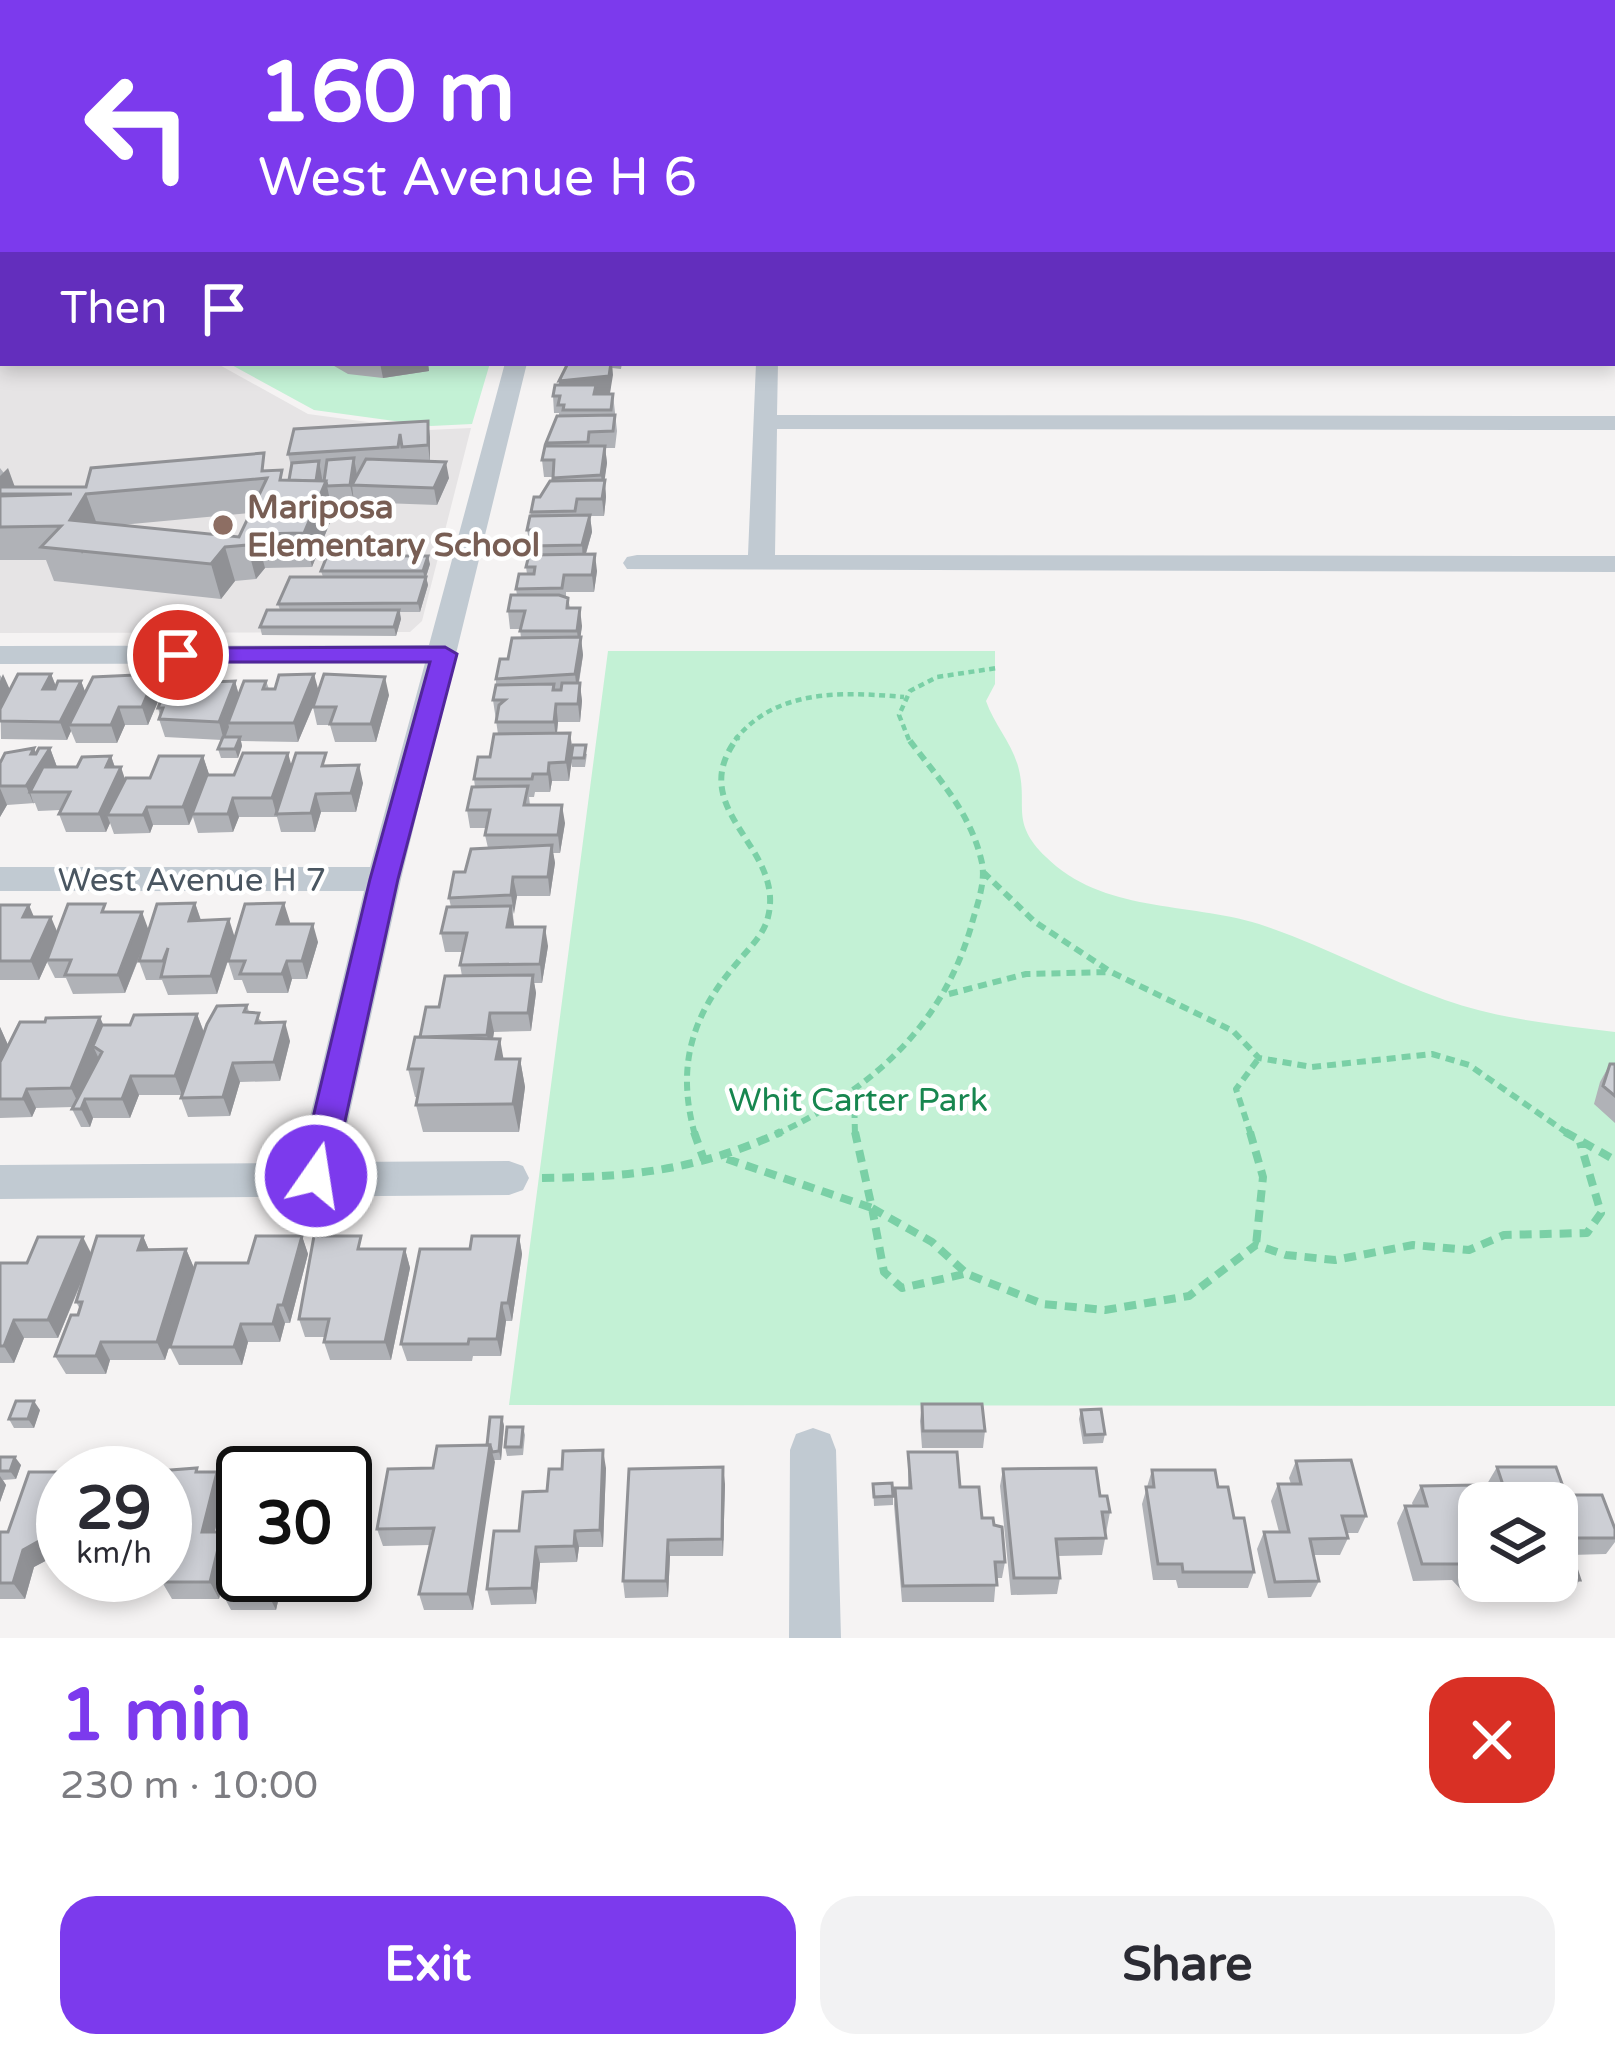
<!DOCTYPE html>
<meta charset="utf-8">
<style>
body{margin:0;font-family:"Varela Round",sans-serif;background:#f2f2f3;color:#2b2b33;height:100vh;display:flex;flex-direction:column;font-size:45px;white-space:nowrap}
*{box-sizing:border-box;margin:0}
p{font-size:39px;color:#7c7c81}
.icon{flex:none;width:66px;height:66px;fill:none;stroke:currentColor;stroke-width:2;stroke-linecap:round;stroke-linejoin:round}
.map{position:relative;height:1638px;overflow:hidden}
.details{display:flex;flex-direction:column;background:#fff;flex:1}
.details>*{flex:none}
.hud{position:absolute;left:0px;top:0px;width:1617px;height:366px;box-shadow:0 6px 18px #0003;background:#7c3aed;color:#fff;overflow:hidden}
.buttons{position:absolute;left:1458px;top:1482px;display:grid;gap:24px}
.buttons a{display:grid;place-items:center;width:120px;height:120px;border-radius:24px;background:#fff;box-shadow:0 6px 18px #0003;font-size:60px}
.speed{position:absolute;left:36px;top:1446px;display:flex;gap:24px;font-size:60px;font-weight:700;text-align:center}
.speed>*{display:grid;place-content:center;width:156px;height:156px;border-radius:50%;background:#fff;box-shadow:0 6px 18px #0003;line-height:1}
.speed small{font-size:30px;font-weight:400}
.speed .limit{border:6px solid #111;border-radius:18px;background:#fff;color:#111}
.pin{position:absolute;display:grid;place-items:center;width:102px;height:102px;color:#fff;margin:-51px;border:6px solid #fff;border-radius:50%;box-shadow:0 3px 12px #0007}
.me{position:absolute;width:132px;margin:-66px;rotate:13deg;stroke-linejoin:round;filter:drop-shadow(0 0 9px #0008)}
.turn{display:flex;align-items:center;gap:42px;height:252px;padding:0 60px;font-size:54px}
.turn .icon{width:156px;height:156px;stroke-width:2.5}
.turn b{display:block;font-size:84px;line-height:102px}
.then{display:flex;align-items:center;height:114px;padding:0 60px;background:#0003;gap:24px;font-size:45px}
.round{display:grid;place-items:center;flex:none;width:126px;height:126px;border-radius:36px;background:#f2f2f3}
.headline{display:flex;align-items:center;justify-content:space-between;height:204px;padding:0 60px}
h1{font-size:72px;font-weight:800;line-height:90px;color:#7c3aed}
.action{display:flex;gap:24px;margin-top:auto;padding:24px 60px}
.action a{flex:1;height:138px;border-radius:36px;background:#7c3aed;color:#fff;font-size:48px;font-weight:800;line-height:138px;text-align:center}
.action a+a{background:#f2f2f3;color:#2b2b33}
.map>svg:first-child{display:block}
.education{fill:#e6e4e5}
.green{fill:#c3f1d5}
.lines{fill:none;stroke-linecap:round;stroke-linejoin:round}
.path-far2{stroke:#7ad0a6;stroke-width:4.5;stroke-dasharray:6 4.5;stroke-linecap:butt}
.path-far1{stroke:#7ad0a6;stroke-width:6;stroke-dasharray:9 6;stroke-linecap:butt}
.path{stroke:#7ad0a6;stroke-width:8;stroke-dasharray:12 8;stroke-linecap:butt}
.minor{fill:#c1cad2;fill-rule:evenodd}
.primary{fill:#b3c2d1;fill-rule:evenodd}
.rail{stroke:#b5b8bd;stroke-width:4.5}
.wall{fill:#b0b2b7;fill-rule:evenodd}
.shaded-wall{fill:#909195}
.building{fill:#cdcfd5;stroke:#909195;stroke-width:3;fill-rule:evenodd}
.route{fill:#7c3aed;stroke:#51269a;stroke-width:3}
.education-dot{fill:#8d6e63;stroke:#fff;stroke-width:4.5}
.labels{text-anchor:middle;stroke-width:9;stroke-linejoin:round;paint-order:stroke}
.education-label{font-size:33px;font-weight:bold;fill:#785e54;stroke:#fff;text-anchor:start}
.street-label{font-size:33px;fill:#4a5661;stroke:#fff}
.park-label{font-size:33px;fill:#17864f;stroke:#fff}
</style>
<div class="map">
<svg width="1615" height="1638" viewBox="0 0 1615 1638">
<rect width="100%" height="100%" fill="#f5f3f3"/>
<path class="education" d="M0,271L3,363H216L308,414L428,430L471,428L422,621L410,632L0,633Z"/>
<path class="green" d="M228,363H490L472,424L431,426L314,410Z
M608,651H995V684L986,701C994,724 1011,742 1018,766C1029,806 1009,821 1046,857C1102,913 1188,902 1259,924C1323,945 1382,978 1445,1000C1498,1019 1559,1025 1615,1032V1406L509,1405Z"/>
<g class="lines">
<path class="path-far2" d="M735,740C776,688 844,692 904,697
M909,740L899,715L910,691L937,677L997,668"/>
<path class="path-far1" d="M983,872L1035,922L1111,972L1233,1031L1259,1058L1312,1067L1432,1054L1469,1065L1570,1135
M949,994L1026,974L1111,972
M854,1094L855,1135
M695,1135C676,1067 691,1016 737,963C748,949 764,935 768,917C786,846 682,810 738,737
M775,1135C869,1091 941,1029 971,927C976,907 986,884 982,863C971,812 937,777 907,737
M1251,1135L1236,1089L1259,1058"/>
<path class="path" d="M694,1132L704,1160
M1250,1132L1263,1177L1256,1245
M1565,1132L1615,1160
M727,1159L872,1208L855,1132
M542,1178C633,1177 698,1170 781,1132
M872,1208L932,1242L967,1274L1043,1304L1105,1310L1189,1296L1256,1245L1286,1255L1335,1260L1413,1245L1469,1250L1504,1235L1587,1233L1601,1213L1580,1142
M872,1208L884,1272L902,1288L964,1274"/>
<path class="minor" d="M1152,0H1167L1169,3H1154Z
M0,119H3L0,132Z
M0,252H3V264H0Z
M1614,304H1615V318H1614Z
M505,363H527L401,879L339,1162L509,1161L523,1166L529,1178L523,1190L509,1195L0,1199V1165L299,1163L364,891H0V867H370L425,663L0,664V646L429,645Z
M756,363H778L777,415L1615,416V430L777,429L775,555L1615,556V572L627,569L623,563L627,557L637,555H748Z
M813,1428L830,1434L836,1450L841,1638H789L790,1450L796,1434Z"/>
<path class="primary" d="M1456,0H1482L1484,3H1459Z
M1614,92H1615V109H1614Z"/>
<path class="rail" d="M1557,0L1562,3"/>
</g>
<path class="wall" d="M253,0H290V2L254,3Z
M444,0H464L463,3H444Z
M482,0H517L516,3H483Z
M517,0H550V1L549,3H518Z
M569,0H590L589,3H569Z
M595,0H628L627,3H596Z
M635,0H668V3H635Z
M779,0H833V3L780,2Z
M871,0H887V3H871Z
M895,0H911V3H895Z
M931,0H964V3H931Z
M970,0H989L988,3H971Z
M1006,0H1035V3H1006Z
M1045,0H1067L1066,3H1046Z
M1096,0H1138V3H1099Z
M1202,0H1237L1238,3H1203Z
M329,363H428L429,371L383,378L348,374Z
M568,363H622L621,369L612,368L610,393L597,394H613L617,431L615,448H605L607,463L604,480L606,497L604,516H590L592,532L586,554L597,571L594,592H566V597L568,598L570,608L582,626L580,637L583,655L579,683L582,701L580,722H558L557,734L572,750L587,754L585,767H572L571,762L569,781H552L550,792H535L534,797H529L530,805L565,823L560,853H553L555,863L550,896H517L513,914L514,927L548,946L542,983H534L536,993L531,1031L494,1032L493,1039L503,1059H520L525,1087L519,1132H423L416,1105L418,1097H415L408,1069L420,1037L462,976L460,965L463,952H445L441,933L451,907L449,898L465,872L488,848L485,835L487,828H470L467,810L475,787L474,779L490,757L498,734L493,700L496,685V679L521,638L520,629H510L508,611L517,595L516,589L527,574L526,567L532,555L527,530L531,512L553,481V477H544L542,460L546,443L559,416V413H554L553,396Z
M430,437V461L449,478L437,505L355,502L354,498V502L331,503L333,515L312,567L265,568L256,579L235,581L221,599L54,581L46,560H0V468L15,487H86L268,471L284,480H289L291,466L288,454ZM250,513L239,537L121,525Z
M430,564L426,577L428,585L420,612H400L401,619L396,636L262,635L260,627L280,610L278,604L323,577L321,571Z
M51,674L56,686L81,681L85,692H162L148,725H125L117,743H76L71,731L67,740L1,739L0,675L10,690Z
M235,681L239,696L266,681L269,689L389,695L376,742H335L330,725H317L313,707L298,742L241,741L242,746L238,758H221L218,749L222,740L165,737L159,719L160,715L158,708L209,687Z
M34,748L36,753L50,748L57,767H77L111,756L115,767L125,779L150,778L203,756L209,775H234L291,767L329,766L363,783L356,812H321L315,832H281L277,817H239L233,832L198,833L193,817L189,825H153L150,833L114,834L110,823L106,832H66L59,814L61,810L38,811L35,803L7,805L0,817V763Z
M195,903L201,920L235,937L290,922L289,924L318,942L307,979H292L288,993H247L242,980H234L228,961L217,994L168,995L162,980H146L139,961L143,948L125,993L73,994L66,978H55L47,962L39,980H0V905L34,917L57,932L109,912L149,929Z
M247,1005L249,1012L290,1041L280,1081L240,1082L230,1116L188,1117L181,1098L182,1095H139L130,1118H93L90,1127H81L72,1109L73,1107L36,1108L32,1117L0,1118V1027L8,1045L103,1025H130L197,1014L204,1032Z
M1610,1064H1615V1123L1594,1104L1600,1082Z
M143,1236L149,1250L186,1249L194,1268L165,1360H110L106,1374H66L55,1356L80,1309L76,1302L85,1274L58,1338H24L14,1363H0V1263H27L92,1253Z
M302,1236L308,1254L290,1323H285L280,1342H248L242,1365H179L170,1347L248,1263Z
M519,1236L522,1254L512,1321H506L501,1356H473L472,1361H407L401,1344L470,1249Z
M405,1249L410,1268L391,1360H330L324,1342L325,1337H305L299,1319Z
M922,1404L985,1431L983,1448H922L920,1421Z
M40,1410L34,1428H14L9,1419Z
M1081,1410L1105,1434L1103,1443L1083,1444L1079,1419Z
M502,1417L504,1426L501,1460H494L473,1610H424L419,1594L430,1545L383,1546L377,1529L433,1468L487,1445Z
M523,1427L525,1435L523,1455L507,1456L505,1447Z
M908,1452L960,1487L982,1518L994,1525L1005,1562L1002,1578H996L994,1602H902L894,1505L895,1488H908Z
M0,1457L21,1465L16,1479L3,1480L6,1485L0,1502Z
M1296,1461L1366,1516L1358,1533H1346L1348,1538L1340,1555H1313L1319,1581L1311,1597L1268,1598L1257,1549L1264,1532H1279L1271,1501L1278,1484H1291L1289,1478Z
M1497,1467L1566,1495L1615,1529V1542L1606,1554L1571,1555L1580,1580L1568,1596L1524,1597L1519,1581H1557V1503H1494L1487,1484Z
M606,1468L603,1547H579L577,1562L540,1563L536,1604L491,1605L487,1589L519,1531L547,1491Z
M1003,1469L1100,1496L1110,1512L1102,1555L1058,1556L1060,1578L1057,1594L1011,1595L1000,1486Z
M1152,1470L1218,1487L1234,1518L1254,1572L1248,1588H1178L1176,1580H1153L1142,1504Z
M217,1472L226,1489L215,1532H222L231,1549L219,1599H172L162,1582L172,1557H165V1473Z
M63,1473V1558H51L34,1567L25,1599H0V1532H8Z
M725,1484L723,1556H670L668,1597L625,1598L623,1581Z
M873,1484L893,1496V1505L874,1506Z
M1421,1486L1479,1503V1581H1516L1508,1593H1464L1452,1580L1413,1581L1397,1523L1405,1506H1413L1412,1503Z
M243,1575H284L276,1610H231L222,1593Z"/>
<path class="shaded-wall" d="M367,0H389L388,3H367Z
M818,0H833V3H814Z
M0,176L3,185V207H0Z
M380,363H428L429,371L383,378Z
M612,363L613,375L610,393L560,397L559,381Z
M428,421L430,437V462L428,445Z
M605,446L607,463L603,492L601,475Z
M354,458L357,475L352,485L354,502L350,485Z
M319,461L322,478L320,496L326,481L333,515L312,567L304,533Z
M446,462L449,478L437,505L434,488Z
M8,468L20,501L0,518V476Z
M605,480L606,497L604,516L602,499Z
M86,494L98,527L82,554L70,520Z
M590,515L592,532L583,563L582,545Z
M256,534L265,568L256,579L247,545Z
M225,547L235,581L221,599L211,564Z
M595,554L597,571L594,592L592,575Z
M428,556L430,564L426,577L428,585L420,612L418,603L425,580L423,571Z
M580,608L582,626L579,649L577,631Z
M399,610L401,619L396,636L394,627Z
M581,637L583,655L577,692L575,674Z
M3,674L11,692L0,713V681Z
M51,674L58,692L43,689Z
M156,674L162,692L148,725L142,707Z
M205,674L211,692L199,690Z
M314,674L319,692L298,742L294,723Z
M385,677L389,695L376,742L371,724Z
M81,681L88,699L69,725L71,731L67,740L60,722Z
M235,681L240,699L228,723L229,727L224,741L219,722Z
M580,683L582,701L580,722L578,704Z
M554,684L558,722L556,740L554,722Z
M119,707L125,725L117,743L111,725Z
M570,733L573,752L569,781L566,762Z
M240,737L242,746L238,758L235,749Z
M34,748L40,764L50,748L57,767L30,792L34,805L26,786L31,754Z
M288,753L293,771L277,817L272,798Z
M111,756L117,774L121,767L127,785L107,815L110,823L106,832L99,814L106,767Z
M203,756L209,774L189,825L183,807Z
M549,763L552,781L550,792L548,774Z
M359,765L363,783L356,812L351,793Z
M0,788L7,805L0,817Z
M316,794L321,812L315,832L311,813Z
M233,798L239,817L233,832L228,814Z
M562,805L565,823L560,853L558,835Z
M147,807L153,825L150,833L143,815Z
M552,845L555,863L550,896L548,877Z
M513,877L517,896L514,914L511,895Z
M195,903L201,921H189Z
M284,903L290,922L283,942L277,924Z
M29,905L37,924L23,917Z
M511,906L514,925L511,946L507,927Z
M142,912L149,931L125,993L118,975Z
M51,917L59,936L39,980L31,961Z
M229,919L235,938L217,994L211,976Z
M313,924L318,942L307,979L302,961Z
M545,927L548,946L542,983L540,964Z
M287,961L292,979L288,993L282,974Z
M533,975L536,993L531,1031L528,1013Z
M490,1013L494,1032L490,1054L487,1035Z
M197,1014L204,1033L182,1095L175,1076Z
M100,1017L108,1036L93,1046L99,1059L80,1107L71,1088Z
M285,1022L290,1041L280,1081L274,1062Z
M0,1027L8,1045L0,1063Z
M500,1039L505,1067L496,1059Z
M520,1059L525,1087L519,1132L513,1104Z
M233,1063L240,1082L230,1116L223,1097Z
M131,1076L139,1095L130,1118L122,1099Z
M27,1089L36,1108L32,1117L23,1099Z
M85,1099L93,1118L90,1127L81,1109Z
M143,1236L151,1255L138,1250Z
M302,1236L308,1254L290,1323L283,1305Z
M519,1236L522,1254L512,1321L508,1303Z
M83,1237L92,1255L58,1338L48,1320Z
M186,1249L194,1268L165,1360L157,1342Z
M405,1249L410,1268L391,1360L385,1342Z
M502,1303L506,1321L501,1356L497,1339Z
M278,1305L285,1323L280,1342L273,1324Z
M14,1320L24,1338L14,1363L4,1346Z
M241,1324L248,1342L242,1365L234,1347Z
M101,1342L110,1360L106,1374L96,1356Z
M34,1401L40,1410L34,1428L28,1419Z
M502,1417L504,1426L501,1460L499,1451Z
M490,1445L495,1462L473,1610L468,1594Z
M603,1450L606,1468L603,1547L600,1530Z
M15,1457L21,1465L16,1479L10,1471Z
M353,1464L360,1481L347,1541L345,1535V1502Z
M723,1467L725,1484L723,1556L722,1539Z
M217,1472L226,1489L210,1549L202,1532Z
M0,1476L6,1485L0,1502Z
M575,1531L579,1547L577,1562L574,1546Z
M222,1532L231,1549L219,1599L210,1582Z
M668,1540L670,1556L668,1597L666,1581Z
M39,1541L51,1558L34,1567L25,1599L13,1583L23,1550Z
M536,1547L540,1563L536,1604L532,1588Z
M272,1575H284L276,1610L268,1594Z"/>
<path class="building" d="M49,0H78L75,3H45Z
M153,0H187L185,3H160L162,0Z
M677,0H710L713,2L681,3Z
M1107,0H1128L1132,3H1109Z
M0,43H3V64L1,66Z
M3,207V224L0,226V209Z
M568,363H611L609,376L559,381Z
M555,385H596L594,394H613L611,410H563L564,405H558L560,396H553Z
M615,415L613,431L589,432L588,442L546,443L557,416Z
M428,421V445L402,447L400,434L398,447L288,454L294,429Z
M545,446H605L601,475L553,478L554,460H542Z
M264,453L262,471L282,470L280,480L326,481L304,533L256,534L247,545L225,547L211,564L41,547L61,526L0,527V496L72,494H0V487H86L91,468ZM267,478L239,537L70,520L86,494Z
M354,458L350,485L327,486L326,481H324L327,460Z
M366,459L446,462L434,488L352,485Z
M319,461L316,481L289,480L292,463Z
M605,480L602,499H577L575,511L531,512L534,497H540L550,481Z
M590,515L582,545L531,546L535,530H527L530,516Z
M595,554L592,575H564L562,588L516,589L519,574H534L535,567H526L529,555Z
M327,556H428L423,571H321Z
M290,577H426L418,603L278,604Z
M511,595H559L568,598L567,608H580L577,631H520L525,611H508Z
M267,610H399L394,627H260Z
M581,637L575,674L496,679L500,659H508L512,638Z
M18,674H51L43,689H55L58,681H81L60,722L0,721V709Z
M156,674L142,707H119L111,725H69L93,677Z
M171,674H205L199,690H208L211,682L235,681L219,722L159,719L163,708H158Z
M314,674L294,723H228L244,681H266L263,689H275L279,675Z
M324,674L385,677L371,724H330L336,707H313Z
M562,683H580L578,704H556L554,722H496L499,705L505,700H493L496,685L554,684L553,690H561Z
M570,733L566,762L549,763L548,774H533L532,779H474L478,757H490L494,734Z
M223,737H240L235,749H218Z
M573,745H586L584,758H571Z
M34,748L31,754H36L39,748H50L26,786H0V763L5,753Z
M243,753H288L272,798H233L228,814H192L207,775H234Z
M296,753H326L322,766L359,765L351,793L316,794L311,813L276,814Z
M111,756L106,767H121L99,814H59L70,792H30L43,767H77L82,757Z
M159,756H203L183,807H147L143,815H107L126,778H150Z
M528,786L524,805H562L558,835H485L490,810H467L472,787Z
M552,845L548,877H513L511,895L449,898L454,872H465L471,849Z
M195,903L189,921L229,919L211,976L161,977L168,948L163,961H139L157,904Z
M284,903L277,924H313L302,961H287L282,974H240L245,961H228L245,904Z
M68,904H105L102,912H142L118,975H65L71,960H47Z
M0,905H29L23,917H51L31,961H0Z
M511,906L507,927H545L540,964L460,965L467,933H441L447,907Z
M533,975L528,1013H490L487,1035L420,1037L426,1007H439L445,976Z
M247,1005L244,1012L259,1013L256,1023L285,1022L274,1062L233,1063L223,1097L181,1098L207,1024L217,1006Z
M197,1014L175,1076H131L122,1099H85L81,1109H72L102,1052L93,1046L102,1025H130L134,1015Z
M100,1017L71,1088L27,1089L23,1099H0V1062L20,1022H45L46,1018Z
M415,1037L500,1039L496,1059H520L513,1104L416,1105L423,1069H408Z
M1610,1064H1615V1096L1603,1086Z
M97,1236H143L138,1250L186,1249L157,1342H101L96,1356H55L71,1315H78L82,1302H76Z
M256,1236H302L283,1305H278L273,1324H241L234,1347H170L196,1263H248Z
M314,1236H361L358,1249H405L385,1342H324L329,1319H299Z
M472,1236H519L508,1303H502L497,1339H469L468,1344H401L420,1249H470Z
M38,1237H83L48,1320H14L4,1346H0V1263H27Z
M16,1401H34L28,1419H9Z
M922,1404H982L985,1431H923Z
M1101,1409L1105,1434L1085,1435L1081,1410Z
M490,1417H502L499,1451L492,1452L490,1445H487Z
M507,1427H523L521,1447H505Z
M490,1445L468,1594H419L434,1528L377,1529L388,1469L433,1468L437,1446Z
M603,1450L600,1530L575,1531L574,1546L536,1547L532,1588L487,1589L494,1531H519L523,1492L547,1491L549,1469H562L563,1451Z
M908,1452H957L960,1487H979L982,1518H993L994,1525L1002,1527L1005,1562H995L997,1585L903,1586L895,1488H911Z
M0,1457H15L10,1471H0Z
M278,1459L353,1464L345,1502V1473H254L256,1464H277Z
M1351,1460L1366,1516H1342L1348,1538L1310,1539L1319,1581L1275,1582L1264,1532H1289L1278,1484H1301L1296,1461Z
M723,1467L722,1539L668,1540L666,1581H623L629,1469Z
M1497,1467H1556L1566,1495H1602L1615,1529V1538H1566L1580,1580H1557V1503H1509Z
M197,1468L196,1472H217L202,1532H222L210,1582H162L176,1546H166L167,1541H165V1473H132Z
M1096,1468L1100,1496H1107L1110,1512H1102L1106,1538L1056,1539L1060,1578H1014L1003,1469Z
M1152,1470H1215L1218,1487H1228L1234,1518H1244L1254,1572H1183L1182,1564H1158L1146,1487H1154Z
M29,1472H115L63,1473V1541H39L23,1550L13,1583H0V1532H8Z
M892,1483L893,1496L874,1497L873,1484Z
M1477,1485L1482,1503H1479V1577H1474L1462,1564H1422L1405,1506H1427L1421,1486Z
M243,1514V1575H272L268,1594L222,1593Z"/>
<path class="route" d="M445,647L457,654L398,879L333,1176L328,1186L316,1190L304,1186L299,1176L370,879L430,662H178L166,655L178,648Z"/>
<circle class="education-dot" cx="223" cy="525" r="12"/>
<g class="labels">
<g class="education-label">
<text x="247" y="518">Mariposa<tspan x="247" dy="38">Elementary School</tspan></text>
</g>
<g class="street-label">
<text x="192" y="891">West Avenue H 7</text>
</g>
<g class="park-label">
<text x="858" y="1111">Whit Carter Park</text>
</g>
</g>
</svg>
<div class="buttons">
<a><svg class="icon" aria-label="layers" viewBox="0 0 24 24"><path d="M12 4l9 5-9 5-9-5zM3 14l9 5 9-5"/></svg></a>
</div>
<div class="speed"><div>29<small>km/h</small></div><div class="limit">30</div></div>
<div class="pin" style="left:178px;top:655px;background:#d93025"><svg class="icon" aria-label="arrive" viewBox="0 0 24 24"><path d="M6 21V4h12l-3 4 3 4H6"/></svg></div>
<svg class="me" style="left:316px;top:1176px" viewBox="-20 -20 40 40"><circle r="17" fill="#7c3aed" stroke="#fff" stroke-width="3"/><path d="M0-11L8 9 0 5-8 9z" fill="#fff"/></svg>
<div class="hud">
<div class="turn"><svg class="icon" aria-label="left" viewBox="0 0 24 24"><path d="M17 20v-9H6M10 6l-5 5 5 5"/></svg><div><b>160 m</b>West Avenue H 6</div></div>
<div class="then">Then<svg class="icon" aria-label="arrive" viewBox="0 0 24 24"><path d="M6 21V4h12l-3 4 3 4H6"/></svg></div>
</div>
</div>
<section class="details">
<div class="headline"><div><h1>1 min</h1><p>230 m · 10:00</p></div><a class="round" style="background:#d93025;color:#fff"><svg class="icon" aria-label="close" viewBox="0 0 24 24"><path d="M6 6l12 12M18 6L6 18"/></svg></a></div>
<div class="action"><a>Exit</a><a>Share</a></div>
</section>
